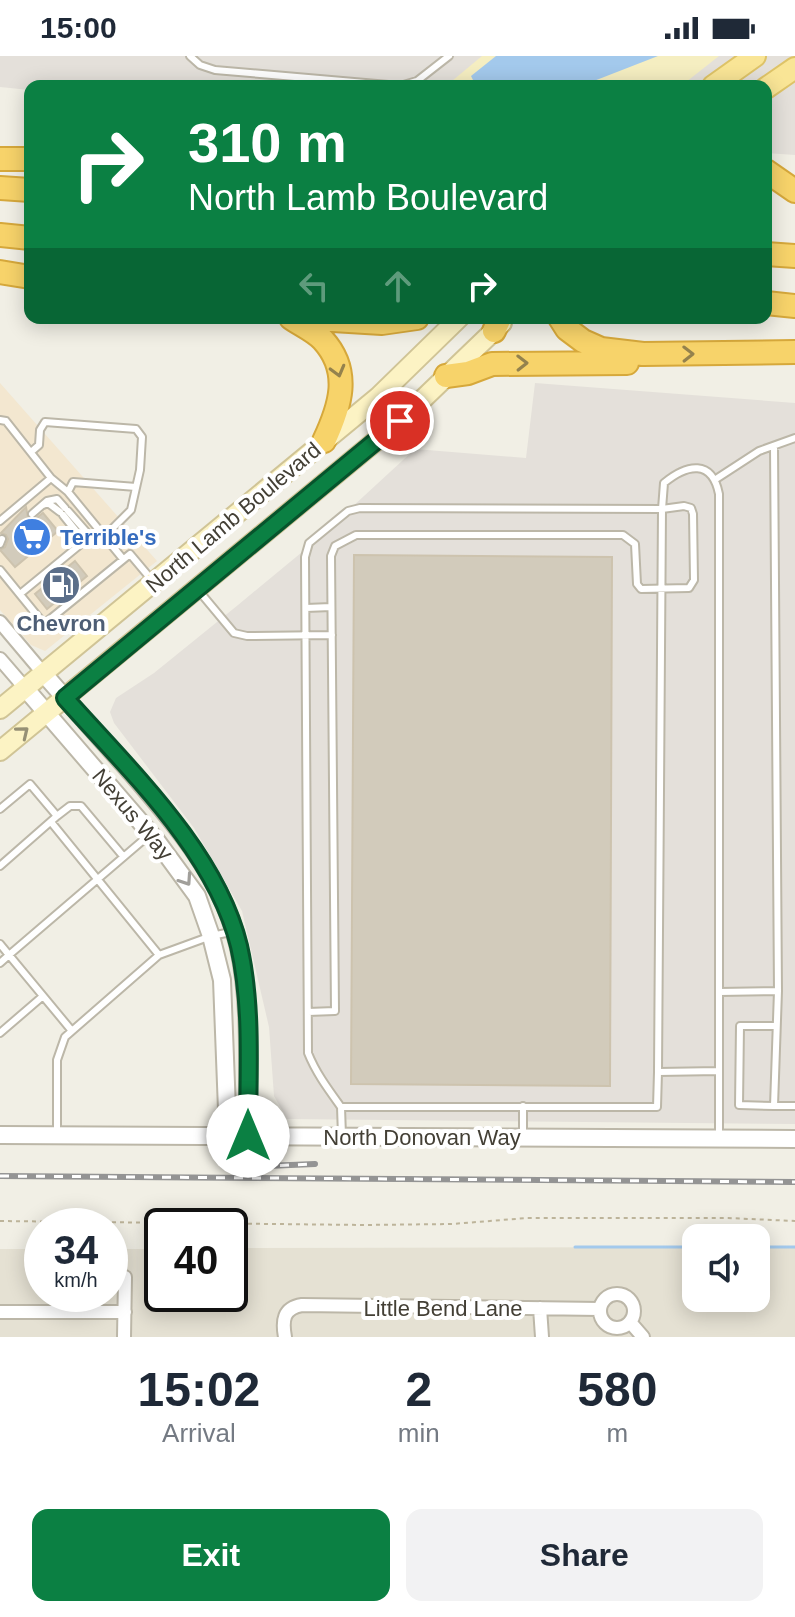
<!DOCTYPE html>
<style>
body{margin:0;font-family:Arial,sans-serif;background:#f2f2f3;color:#1f2937;height:100vh;display:flex;flex-direction:column;font-size:30px;white-space:nowrap}
*{box-sizing:border-box;margin:0}
p{font-size:26px;color:#747a83}
.icon{flex:none;width:44px;height:44px;fill:none;stroke:currentColor;stroke-width:2;stroke-linecap:round;stroke-linejoin:round}
.map{position:relative;height:1281px;overflow:hidden}
.sheet{display:flex;flex-direction:column;background:#fff;flex:1}
.sheet>*{flex:none}
.top-card{position:absolute;left:24px;top:24px;width:748px;height:244px;border-radius:16px;box-shadow:0 4px 20px #0003;background:#0b8043;color:#fff;overflow:hidden}
.fabs{position:absolute;left:682px;top:1168px;display:grid;gap:16px}
.fabs a{display:grid;place-items:center;width:88px;height:88px;border-radius:16px;background:#fff;box-shadow:0 4px 20px #0003;font-size:40px}
.speed{position:absolute;left:24px;top:1152px;display:flex;gap:16px;font-size:40px;font-weight:700;text-align:center}
.speed>*{display:grid;place-content:center;width:104px;height:104px;border-radius:50%;background:#fff;box-shadow:0 4px 20px #0003;line-height:1}
.speed small{font-size:20px;font-weight:400}
.speed .limit{border:4px solid #111;border-radius:12px;background:#fff;color:#111}
.pin{position:absolute;display:grid;place-items:center;width:68px;height:68px;color:#fff;margin:-34px;border:4px solid #fff;border-radius:50%;box-shadow:0 2px 8px #0007}
.me{position:absolute;width:88px;margin:-44px;rotate:0deg;stroke-linejoin:round;filter:drop-shadow(0 0 6px #0008)}
.turn{display:flex;align-items:center;gap:28px;height:168px;padding:0 32px;font-size:36px}
.turn .icon{width:104px;height:104px;stroke-width:2.5}
.turn b{display:block;font-size:56px;line-height:68px}
.lanes{display:flex;align-items:center;height:76px;padding:0 32px;background:#0003;justify-content:center;gap:40px;direction:ltr}
.lanes .off{opacity:.35}
.eta{display:flex;justify-content:space-evenly;align-items:center;height:136px;text-align:center}
.eta b{font-size:48px;font-weight:700;line-height:56px}
.button{display:flex;gap:16px;margin-top:auto;padding:16px 32px}
.button a{flex:1;height:92px;border-radius:16px;background:#0b8043;color:#fff;font-size:32px;font-weight:700;line-height:92px;text-align:center}
.button a+a{background:#f2f2f3;color:#1f2937}
.status{display:flex;justify-content:space-between;align-items:center;height:56px;padding:0 40px;background:#fff;direction:ltr}
.status svg{height:22px;fill:currentColor}
.map>svg:first-child{display:block}
.residential{fill:#e5e1d3}
.commercial{fill:#f3e7d0}
.industrial{fill:#e4e0da}
.sand{fill:#f5eec1}
.water{fill:#a3c9ec}
.lines{fill:none;stroke-linecap:round;stroke-linejoin:round}
.stream{stroke:#a3c9ec;stroke-width:3}
.building{fill:#d2cbbb;stroke:#cdc3ae;stroke-width:2}
.service-casing{stroke:#bcb7a8;stroke-width:10}
.minor-casing{stroke:#bcb7a8;stroke-width:16}
.tertiary-casing{stroke:#bcb7a8;stroke-width:20}
.secondary-casing{stroke:#d0c496;stroke-width:22}
.primary-casing{stroke:#dec367;stroke-width:24}
.motorway-casing{stroke:#d6a83b;stroke-width:26}
.path{stroke:#bdb49a;stroke-width:2;stroke-dasharray:4 4;stroke-linecap:butt}
.service{stroke:#fff;stroke-width:6}
.minor{stroke:#fff;stroke-width:12}
.tertiary{stroke:#fff;stroke-width:16}
.secondary{stroke:#fcf3c4;stroke-width:18}
.primary{stroke:#f9e596;stroke-width:20}
.motorway{stroke:#f7d36a;stroke-width:22}
.rail-casing{stroke:#949494;stroke-width:6}
.rail{stroke:#fff;stroke-width:3;stroke-dasharray:9;stroke-linecap:butt}
.oneway{stroke:#94824d}
.oneway2{stroke:#969075}
.oneway3{stroke:#a19f9a}
.route-casing{stroke:#07532c;stroke-width:20}
.route{stroke:#0b8043;stroke-width:14}
.labels{text-anchor:middle;stroke-width:8;stroke-linejoin:round;paint-order:stroke}
.street-label{font-size:22px;fill:#433f35;stroke:#fff}
.shop-label{font-size:22px;font-weight:bold;fill:#366cbe;stroke:#fff;text-anchor:start}
.service-label{font-size:22px;font-weight:bold;fill:#4e5e75;stroke:#fff}
</style>
<div class="status"><b>15:00</b><svg viewBox="0 0 49 12"><path d="M0 12V9h3v3zM5 12V6h3v6zM10 12V3h3v9zM15 12V0h3v12zM26 1h20v11H26zM47 4h2v5h-2z"/></svg></div>
<div class="map">
<svg width="795" height="1281" viewBox="0 0 795 1281">
<rect width="100%" height="100%" fill="#f1efe5"/>
<path class="residential" d="M756,1190H795V1281H0V1193H42V1238H110V1193H162V1238H230V1192L696,1191V1242H756Z"/>
<path class="commercial" d="M0,327L157,505L45,595L31,589L0,554Z"/>
<path class="industrial" d="M0,0H795V99L766,97V30H30V34L0,31Z
M535,327L795,347V1068L287,1063L274,1040L269,971L242,855L194,772L114,667L110,656L116,642L154,617L238,549L313,487L415,393L526,402Z"/>
<path class="sand" d="M482,0H719L681,30H446Z"/>
<path class="water" d="M496,0H658L581,30H476L471,20Z"/>
<g class="lines">
<path class="stream" d="M575,1191H696
M756,1191H795"/>
</g>
<path class="building" d="M26,451L28,462L34,464L43,457L58,475L15,511L0,494L5,491L8,483L6,479L1,477Z
M354,499L612,501L610,1030L351,1028Z
M75,505L87,520L47,553L35,538Z"/>
<g class="lines">
<defs>
<path id="service" d="M190,0L200,9L215,14L400,30L417,25L449,0
M0,364L6,365L51,422L0,465
M774,390L778,935L774,1050H795
M31,396L39,389L40,374L45,366L136,373L142,381L140,414L131,454L104,481
M51,422L68,436L123,503
M716,423L759,395L795,382
M68,436L73,426L136,431
M43,449L48,447L60,456
M68,455L90,480
M32,458L47,445L57,443L65,452
M63,459L84,485
M0,488L2,483
M0,514L44,568L130,498L151,523
M199,535L234,577L247,580L332,579
M20,538L98,474
M306,552L331,551
M0,753L30,728L57,760L0,810
M57,760L70,750H81L123,800
M51,766L159,899
M0,888L9,899L148,780
M0,907L9,899L43,940
M719,936L778,935
M308,956L335,955L331,500L335,490L356,479H623L635,488L637,528L641,533L689,532L694,524L693,458L691,452L684,450L662,453L360,452L348,455L309,487L305,501L308,997C316,1017 328,1033 341,1051H657L658,1016
M0,977L43,940L72,975
M719,1015L658,1016L662,453L664,427C687,408 712,403 719,438V1082
M523,1050V1081
M774,1050L739,1049L740,970H775
M341,1051L342,1080
M57,1079V1004L65,981L159,899L211,880L231,876"/>
<path id="minor" d="M0,566L43,617
M0,603L25,632
M600 1255a17 17 0 1 1 34 0a17 17 0 1 1-34 0Z
M540,1252L542,1281
M0,1256H125
M630,1266L643,1281
M124,1281L125,1221
M285,1281C282,1265 283,1252 302,1249L600,1253"/>
<path id="tertiary" d="M43,617C71,649 99,681 128,713C174,766 223,821 239,892C252,953 247,1018 248,1080
M25,632L156,784L197,840L211,880L222,924L228,1080
M0,1079L795,1083"/>
<path id="secondary" d="M0,653L378,341L459,262
M0,695L400,365L502,267"/>
<path id="primary" d="M713,30L755,0
M766,32L795,12"/>
<path id="motorway" d="M0,103H30
M766,115L795,135
M0,132L30,134
M0,179L30,182
M766,198L795,200
M0,216L30,221
M766,247L795,250
M291,262C301,269 315,275 323,284C352,316 340,351 324,385
M300,262L382,267L417,262
M560,262L567,273L583,285L601,293L643,298L795,296
M494,275L500,262
M446,320L468,317L492,308L627,307"/>
</defs>
<use href="#service" class="service-casing"/>
<use href="#minor" class="minor-casing"/>
<use href="#tertiary" class="tertiary-casing"/>
<use href="#secondary" class="secondary-casing"/>
<use href="#primary" class="primary-casing"/>
<use href="#motorway" class="motorway-casing"/>
<path class="path" d="M0,1165L365,1169L452,1168L527,1162H728L795,1165"/>
<use href="#service" class="service"/>
<use href="#minor" class="minor"/>
<use href="#tertiary" class="tertiary"/>
<use href="#secondary" class="secondary"/>
<use href="#primary" class="primary"/>
<use href="#motorway" class="motorway"/>
<defs>
<path id="rail" d="M244,1111L315,1108
M0,1120L795,1126"/>
</defs>
<use href="#rail" class="rail-casing"/>
<use href="#rail" class="rail"/>
</g>
<defs><path id="oneway-chevron" d="M-2-3.5L2.5 0L-2 3.5" fill="none" stroke-width="1.6" stroke-linecap="round" stroke-linejoin="round" transform="scale(2)"/></defs>
<g class="oneway">
<use href="#oneway-chevron" transform="translate(688 298) rotate(-1)"/>
<use href="#oneway-chevron" transform="translate(522 307) rotate(-1)"/>
<use href="#oneway-chevron" transform="translate(338 315) rotate(75)"/>
</g>
<use class="oneway2" href="#oneway-chevron" transform="translate(23 676) rotate(-39)"/>
<use class="oneway3" href="#oneway-chevron" transform="translate(186 824) rotate(56)"/>
<g class="lines">
<defs>
<path id="route" d="M248,1080C248,1018 253,951 239,890C216,795 128,713 65,642L400,365"/>
</defs>
<use href="#route" class="route-casing"/>
<use href="#route" class="route"/>
</g>
<defs>
<symbol id="supermarket-disc" viewBox="-11 -11 22 22"><circle r="9.5" fill="#3f7fe0" stroke="#fff"/><path d="M-6-5.5h2.5l.6 2H6L4.5 2H-2.5L-4.4-4H-6ZM-1.5 3.2a1.3 1.3 0 1 0 .1 0ZM3 3.2a1.3 1.3 0 1 0 .1 0Z" fill="#fff"/></symbol>
<symbol id="fuel-disc" viewBox="-11 -11 22 22"><circle r="9.5" fill="#5c6f8a" stroke="#fff"/><path d="M-5.5-6h7V0h2V4h1.3V-2.5L3-4.5l.8-.8L6-3V5H2.5V1h-1V6h-7ZM-4.2-4.7v3.2H.2V-4.7Z" fill="#fff"/></symbol>
</defs>
<g fill-rule="evenodd">
<use href="#supermarket-disc" x="10" y="459" width="44" height="44"/>
<use href="#fuel-disc" x="39" y="507" width="44" height="44"/>
</g>
<g class="labels">
<g class="street-label">
<text transform="translate(233 461) rotate(-40)" y="8">North Lamb Boulevard</text>
<text transform="translate(133 758) rotate(50)" y="8">Nexus Way</text>
<text x="422" y="1089">North Donovan Way</text>
<text x="443" y="1260">Little Bend Lane</text>
</g>
<g class="shop-label">
<text x="60" y="489">Terrible's</text>
</g>
<g class="service-label">
<text x="61" y="575">Chevron</text>
</g>
</g>
</svg>
<div class="fabs">
<a><svg class="icon" aria-label="sound" viewBox="0 0 24 24"><path d="M4 9h4l5-4v14l-5-4H4zM17 9q2 3 0 6"/></svg></a>
</div>
<div class="speed"><div>34<small>km/h</small></div><div class="limit">40</div></div>
<div class="pin" style="left:400px;top:365px;background:#d93025"><svg class="icon" aria-label="arrive" viewBox="0 0 24 24"><path d="M6 21V4h12l-3 4 3 4H6"/></svg></div>
<svg class="me" style="left:248px;top:1080px" viewBox="-20 -20 40 40"><circle r="19" fill="#fff"/><path d="M0-13L10 11 0 6-10 11z" fill="#0b8043"/></svg>
<div class="top-card">
<div class="turn"><svg class="icon" aria-label="right" viewBox="0 0 24 24"><path d="M7 20v-9h11M14 6l5 5-5 5"/></svg><div><b>310 m</b>North Lamb Boulevard</div></div>
<div class="lanes"><svg class="icon off" aria-label="left" viewBox="0 0 24 24"><path d="M17 20v-9H6M10 6l-5 5 5 5"/></svg><svg class="icon off" aria-label="ahead" viewBox="0 0 24 24"><path d="M12 20V5M6 11l6-6 6 6"/></svg><svg class="icon" aria-label="right" viewBox="0 0 24 24"><path d="M7 20v-9h11M14 6l5 5-5 5"/></svg></div>
</div>
</div>
<section class="sheet">
<div class="eta">
<div><b>15:02</b><p>Arrival</p></div>
<div><b>2</b><p>min</p></div>
<div><b>580</b><p>m</p></div>
</div>
<div class="button"><a>Exit</a><a>Share</a></div>
</section>
